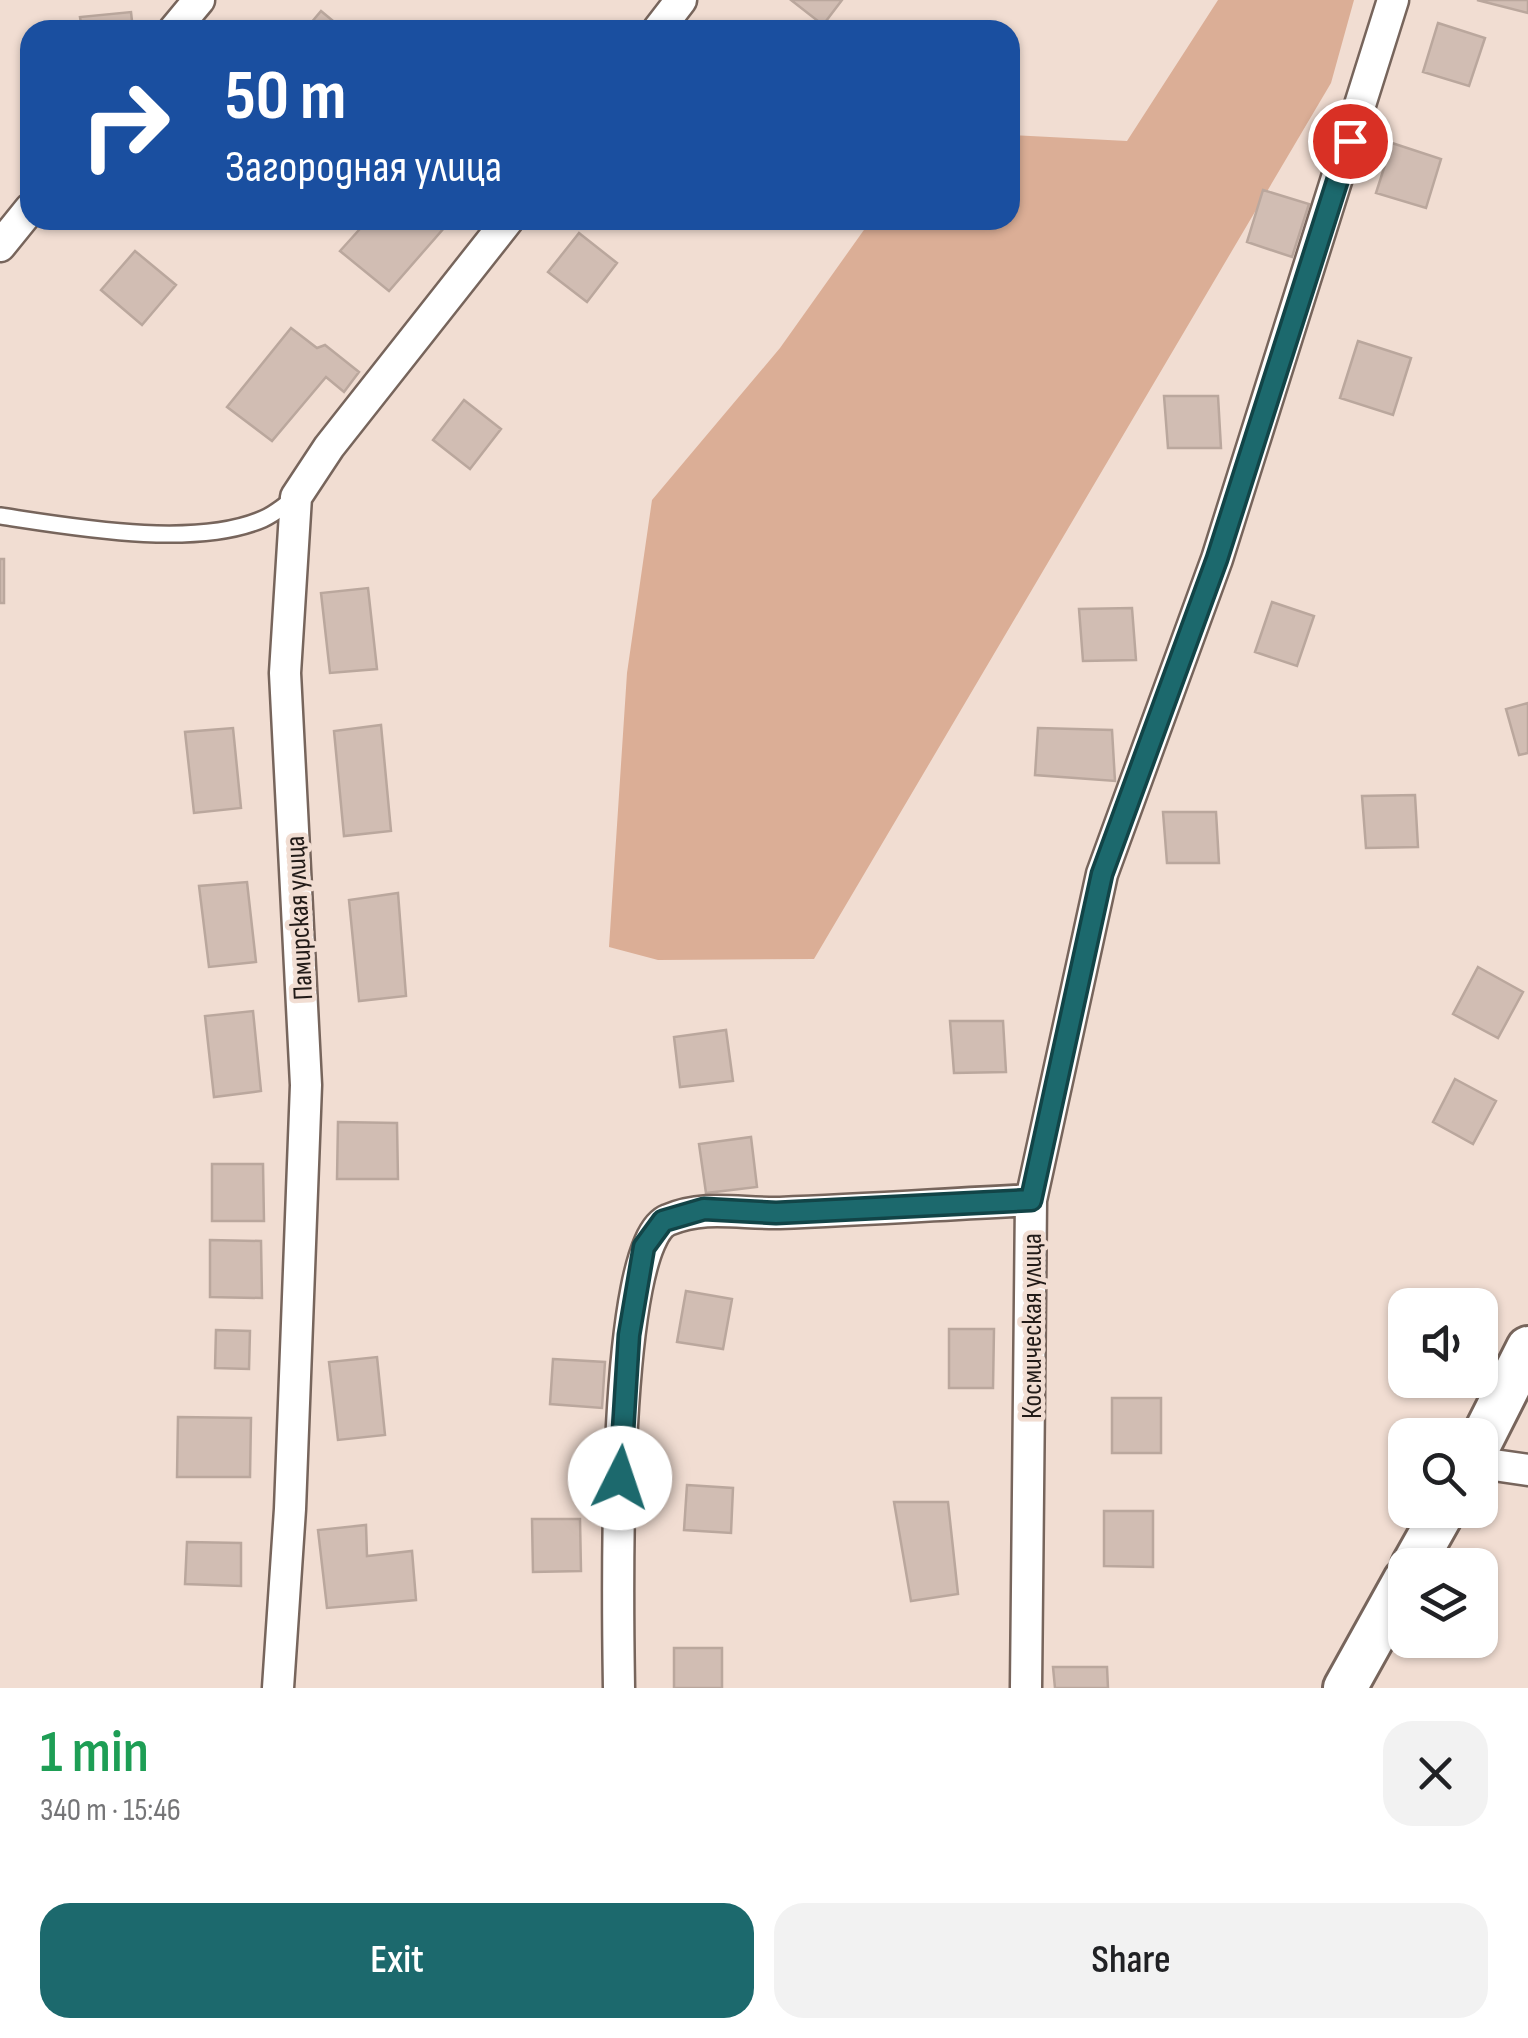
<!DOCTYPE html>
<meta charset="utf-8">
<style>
body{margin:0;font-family:"Sofia Sans Condensed",sans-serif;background:#f2f2f2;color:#202124;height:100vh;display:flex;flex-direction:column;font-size:38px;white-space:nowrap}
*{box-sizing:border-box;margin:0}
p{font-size:32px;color:#757577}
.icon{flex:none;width:55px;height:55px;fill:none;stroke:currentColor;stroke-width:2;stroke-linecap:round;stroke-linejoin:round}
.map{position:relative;height:1688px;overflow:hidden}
.sheet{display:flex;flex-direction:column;background:#fff;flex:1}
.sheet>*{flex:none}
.hud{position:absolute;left:20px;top:20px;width:1000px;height:210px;border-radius:30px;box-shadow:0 2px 8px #0004;background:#1a4fa0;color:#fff;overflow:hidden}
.controls{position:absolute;left:1388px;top:1288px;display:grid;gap:20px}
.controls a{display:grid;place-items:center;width:110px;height:110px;border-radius:20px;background:#fff;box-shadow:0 2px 8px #0004;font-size:50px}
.pin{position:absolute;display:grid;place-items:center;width:85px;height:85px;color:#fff;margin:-42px;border:5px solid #fff;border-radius:50%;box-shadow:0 2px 10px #0007}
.me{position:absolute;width:110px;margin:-55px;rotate:4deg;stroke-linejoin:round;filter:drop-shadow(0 0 8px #0008)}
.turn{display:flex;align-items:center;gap:35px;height:210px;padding:0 40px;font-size:45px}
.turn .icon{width:130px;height:130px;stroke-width:2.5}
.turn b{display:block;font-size:70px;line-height:85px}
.round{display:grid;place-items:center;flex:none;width:105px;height:105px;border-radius:30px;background:#f2f2f2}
.head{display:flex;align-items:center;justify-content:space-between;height:170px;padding:0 40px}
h1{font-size:60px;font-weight:600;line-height:75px;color:#1e9e55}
.button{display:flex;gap:20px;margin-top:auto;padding:20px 40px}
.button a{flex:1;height:115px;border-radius:30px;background:#1c696d;color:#fff;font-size:40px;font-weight:600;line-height:115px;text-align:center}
.button a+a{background:#f2f2f2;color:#202124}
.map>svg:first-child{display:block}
.green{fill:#dbae96}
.building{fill:#d1bdb3;stroke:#baa79d;stroke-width:2.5}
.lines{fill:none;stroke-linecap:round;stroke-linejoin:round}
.service-casing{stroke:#77655c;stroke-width:20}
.minor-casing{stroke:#77655c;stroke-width:35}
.secondary-casing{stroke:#77655c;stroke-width:48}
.service{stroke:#fff;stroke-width:15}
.minor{stroke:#fff;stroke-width:30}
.secondary{stroke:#fff;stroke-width:42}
.route-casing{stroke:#124447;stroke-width:25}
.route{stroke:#1c696d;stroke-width:18}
.labels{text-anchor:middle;stroke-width:9;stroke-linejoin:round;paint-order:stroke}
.street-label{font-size:28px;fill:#221b18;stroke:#f1ddd2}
</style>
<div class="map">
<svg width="1528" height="1688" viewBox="0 0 1528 1688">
<rect width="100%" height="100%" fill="#f1ddd2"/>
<path class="green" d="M1218,0H1354L1331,83L814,959L658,960L609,947L627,673L652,500L780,348L871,220H1010V135L1127,141Z"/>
<path class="building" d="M791,0H842L823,25Z
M1477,0H1528V13Z
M321,11L344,30H305Z
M131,12L133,30H82L80,17Z
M1438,23L1485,38L1469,86L1423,72Z
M1392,143L1441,159L1426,208L1376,193Z
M1263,190L1309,204L1292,257L1247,242Z
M368,220H451L389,291L340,251Z
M579,233L617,263L587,302L548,272Z
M135,251L176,285L142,325L101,290Z
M291,328L317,348L325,345L359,372L344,392L326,377L272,441L227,407Z
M1358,341L1411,358L1393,415L1340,398Z
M1164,396H1218L1221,448H1168Z
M464,400L501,429L470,469L433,440Z
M0,559H4V603H0Z
M368,588L377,669L330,673L321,593Z
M1272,602L1314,616L1297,666L1255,652Z
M1132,608L1136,660L1083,661L1079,609Z
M1528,703V753L1519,755L1506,709Z
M381,725L391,831L344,836L334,731Z
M233,728L241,808L194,813L185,732Z
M1038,728L1112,730L1115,781L1035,775Z
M1415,795L1418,847L1366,848L1362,796Z
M1163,812H1216L1219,863H1167Z
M247,882L256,962L209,967L199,886Z
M398,893L406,996L359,1001L349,900Z
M1478,967L1523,992L1498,1038L1453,1014Z
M253,1011L261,1091L214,1097L205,1016Z
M950,1021H1003L1006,1072L954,1073Z
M726,1030L733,1081L680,1087L674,1037Z
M1455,1079L1496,1101L1473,1144L1433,1122Z
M338,1122L397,1123L398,1179H337Z
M751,1137L757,1187L706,1193L699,1144Z
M212,1164H263L264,1221H212Z
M210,1240L261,1241L262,1298L210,1297Z
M686,1291L732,1299L723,1349L677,1342Z
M949,1329H994L993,1388H949Z
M216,1330L250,1331L249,1369L215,1368Z
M377,1357L385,1435L338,1440L329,1362Z
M553,1359L605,1362L602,1408L550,1404Z
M1112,1398H1161V1453H1112Z
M178,1417L251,1418L250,1477H177Z
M687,1485L733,1488L731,1533L684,1530Z
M894,1502H948L958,1594L911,1601Z
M1104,1511H1153V1567L1104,1566Z
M532,1519H580L581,1571L533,1572Z
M366,1525L367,1556L412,1551L416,1600L327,1608L318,1530Z
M187,1542L241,1543V1586L185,1584Z
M674,1648H722V1688H674Z
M1053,1667H1107L1108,1688H1055Z"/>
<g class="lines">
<defs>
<path id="service" d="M0,516C73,527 194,549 263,519C275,514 286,504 296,497"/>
<path id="minor" d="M174,30L199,0
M658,30L681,0
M0,246L30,209
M1480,1463L1528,1470
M278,1688L290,1509L306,1085L285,673L296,497L329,447L508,220
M619,1688C618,1620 610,1243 668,1220C705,1204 741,1214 780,1213C864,1210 948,1204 1031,1200
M1026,1688L1031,1200L1102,874L1217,559L1393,0"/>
<path id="secondary" d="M1480,1443L1528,1348
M1413,1565L1444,1510
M1345,1688L1405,1580"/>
</defs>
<use href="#service" class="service-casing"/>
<use href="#minor" class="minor-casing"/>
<use href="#secondary" class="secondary-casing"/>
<use href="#service" class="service"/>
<use href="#minor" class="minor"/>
<use href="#secondary" class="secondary"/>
</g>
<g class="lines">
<defs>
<path id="route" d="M620,1478L629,1335L644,1247L663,1221L704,1209L776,1213L1031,1200L1102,874L1217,559L1350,141"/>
</defs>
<use href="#route" class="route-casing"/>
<use href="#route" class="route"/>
</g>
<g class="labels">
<g class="street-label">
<text transform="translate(298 918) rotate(-93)" y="10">Памирская улица</text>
<text transform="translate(1031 1326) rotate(-90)" y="10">Космическая улица</text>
</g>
</g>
</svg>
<div class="controls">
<a><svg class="icon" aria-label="sound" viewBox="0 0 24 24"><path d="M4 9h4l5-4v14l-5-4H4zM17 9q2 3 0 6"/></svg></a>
<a><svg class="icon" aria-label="search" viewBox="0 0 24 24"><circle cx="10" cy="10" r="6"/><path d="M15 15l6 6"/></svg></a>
<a><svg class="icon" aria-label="layers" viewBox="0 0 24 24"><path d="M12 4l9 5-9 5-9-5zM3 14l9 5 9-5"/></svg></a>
</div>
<div class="pin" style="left:1350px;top:141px;background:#d93025"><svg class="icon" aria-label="arrive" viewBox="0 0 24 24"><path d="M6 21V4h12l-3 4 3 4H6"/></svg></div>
<svg class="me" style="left:620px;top:1478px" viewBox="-20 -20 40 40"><circle r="19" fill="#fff"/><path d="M0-13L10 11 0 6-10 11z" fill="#1c696d"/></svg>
<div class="hud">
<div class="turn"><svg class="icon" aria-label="right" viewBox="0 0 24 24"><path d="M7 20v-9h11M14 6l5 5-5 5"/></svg><div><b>50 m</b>Загородная улица</div></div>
</div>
</div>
<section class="sheet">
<div class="head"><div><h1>1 min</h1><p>340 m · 15:46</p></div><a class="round"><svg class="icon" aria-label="close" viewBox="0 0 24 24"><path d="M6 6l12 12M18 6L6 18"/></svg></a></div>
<div class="button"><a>Exit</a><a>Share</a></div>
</section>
